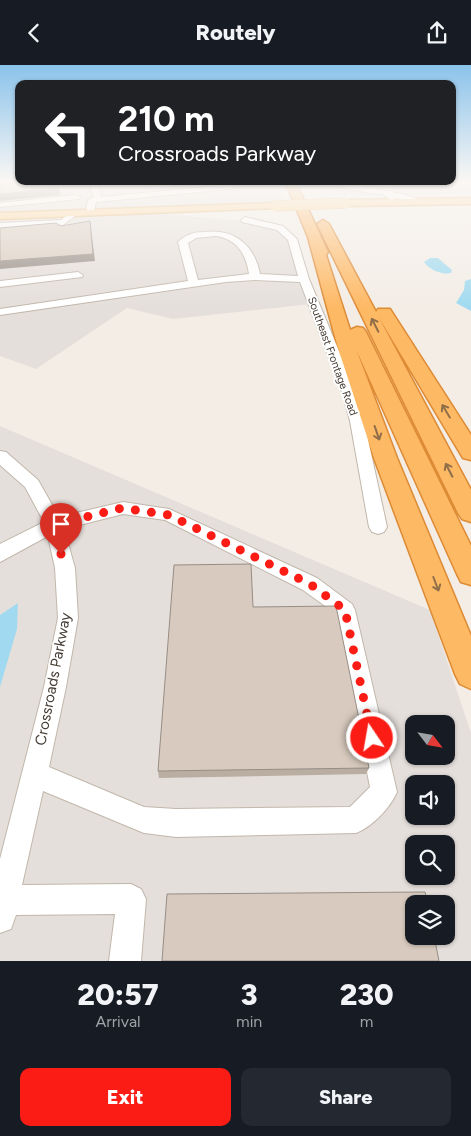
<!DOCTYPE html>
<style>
body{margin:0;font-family:Figtree,sans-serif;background:#242831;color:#f1f3f6;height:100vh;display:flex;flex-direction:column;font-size:19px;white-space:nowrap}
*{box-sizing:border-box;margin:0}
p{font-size:16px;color:#9ea1a6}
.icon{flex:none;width:28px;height:28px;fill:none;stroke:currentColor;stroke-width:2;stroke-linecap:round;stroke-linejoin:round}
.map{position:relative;height:896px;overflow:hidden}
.details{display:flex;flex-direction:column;background:#171b24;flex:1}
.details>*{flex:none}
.banner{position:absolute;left:15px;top:15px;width:441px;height:105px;border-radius:10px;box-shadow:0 1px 4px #0004;background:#202124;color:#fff;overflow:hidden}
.needle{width:32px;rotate:121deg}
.fabs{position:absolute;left:405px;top:650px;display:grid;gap:10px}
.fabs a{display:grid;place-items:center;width:50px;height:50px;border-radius:10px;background:#171b24;box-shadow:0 1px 4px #0004;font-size:25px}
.pin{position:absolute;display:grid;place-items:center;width:42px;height:42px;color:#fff;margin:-51px -21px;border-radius:50% 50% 50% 0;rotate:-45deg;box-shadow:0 0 5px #0007}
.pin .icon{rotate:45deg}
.me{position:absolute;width:55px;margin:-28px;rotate:348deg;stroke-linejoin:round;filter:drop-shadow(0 0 4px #0008)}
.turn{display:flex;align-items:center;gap:18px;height:105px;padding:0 20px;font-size:22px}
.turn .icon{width:65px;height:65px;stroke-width:2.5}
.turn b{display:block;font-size:35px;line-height:42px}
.eta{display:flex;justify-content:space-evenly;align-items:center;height:85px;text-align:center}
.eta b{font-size:30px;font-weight:800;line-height:35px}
.action{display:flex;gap:10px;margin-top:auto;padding:10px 20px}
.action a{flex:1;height:58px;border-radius:10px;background:#fb1c15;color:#fff;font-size:20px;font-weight:800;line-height:58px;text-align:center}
.action a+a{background:#242831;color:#f1f3f6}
header{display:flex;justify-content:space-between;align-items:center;height:65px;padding:0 20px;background:#171b24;font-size:22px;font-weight:800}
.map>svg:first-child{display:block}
.industrial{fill:#e5dfdb;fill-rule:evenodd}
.water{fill:#a1daf0}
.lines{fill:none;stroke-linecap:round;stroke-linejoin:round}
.minor-casing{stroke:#c1b7ab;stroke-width:2}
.major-casing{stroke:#e4ad63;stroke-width:3}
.highway-casing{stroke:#de8b35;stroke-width:3}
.minor{fill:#fff;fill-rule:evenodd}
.major{fill:#fed393;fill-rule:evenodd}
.highway{fill:#feb965;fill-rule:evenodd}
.major-bridge-casing{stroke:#e4ad63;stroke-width:11;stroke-linecap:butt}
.major-bridge{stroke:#fed393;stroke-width:10}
.wall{fill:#baaea3}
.shaded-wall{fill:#978d85}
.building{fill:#d8cabe;stroke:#978d85}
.oneway{stroke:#906f48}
.route{stroke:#fb1c15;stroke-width:9;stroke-dasharray:0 16.2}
.labels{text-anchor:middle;stroke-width:4;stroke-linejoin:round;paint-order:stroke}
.far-street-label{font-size:11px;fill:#463d35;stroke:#fff}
.near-street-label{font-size:15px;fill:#463d35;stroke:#fff}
</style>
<header><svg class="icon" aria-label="back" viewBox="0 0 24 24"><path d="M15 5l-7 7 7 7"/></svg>Routely<svg class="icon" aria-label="share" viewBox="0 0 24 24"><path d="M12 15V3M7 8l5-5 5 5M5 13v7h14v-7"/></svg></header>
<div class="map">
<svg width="471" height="896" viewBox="0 0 471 896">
<rect width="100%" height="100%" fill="#f3ede6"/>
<path class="industrial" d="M0,116H276L284,137L0,148Z
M319,116H471V129L325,130Z
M107,148H153L245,156L260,158L284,167L291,176L311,239L173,254L127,243L36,304L0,291V154Z
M0,361L430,545L471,668V896H0ZM414,659H446V691H414ZM414,719H446V751H414ZM414,779H446V811H414ZM414,839H446V871H414Z"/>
<path class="water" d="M430,193H438L452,205L451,208C441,210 430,205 424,197Z
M471,214V246L456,238L464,225L465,216Z
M18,538L17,564L0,622V550Z"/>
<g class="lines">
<defs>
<path id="minor" d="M89,116H96L101,132L229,120L237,116H247L231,124L96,137L94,147L90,149L86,147L88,135L94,132Z
M327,116C341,116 412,129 422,136L418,138L396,133L392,136L384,130L347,124Z
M467,116H471V119Z
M76,130L80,132L79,134L0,142V138Z
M72,146L79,148L63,160L0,164V158L61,155Z
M245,152L283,161L297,174L309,214L356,327L364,356L387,462L384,467L378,469L372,467L369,462L350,356L342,327L300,217L255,215L226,217L0,250V244L188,216L178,177C185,170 194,167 203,167C234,163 254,179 260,209L298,211L288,175L277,165L242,157L241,155ZM216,171C237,174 246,189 249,209L198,215L188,178L196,173Z
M78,207L83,210L82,212L0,222V216Z
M0,386L6,387L38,415L59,452L123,437L169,444L317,513L352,539L355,545L397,727C390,743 372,762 356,768L176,772L144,768L43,726L22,820L131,819L141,824L146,834L141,896H109L115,849L16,850L11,864L0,868V794L44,622L58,553L55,503L48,471L0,497V479L44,457L25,422L0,400ZM123,449L165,455L303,525L336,549L370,722L350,742L176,744L144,742L49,702L66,622L78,553L75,503L64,464Z"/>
<path id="major" d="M471,133V139L346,141L341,138L346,135Z
M275,138L280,141L278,143L0,154V148Z"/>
<path id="highway" d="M285,116H295L328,187L326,190L350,265L357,262L363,263L366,267L471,481V520L461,517L457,509L356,284L397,393L471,571V624L460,619L455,609L374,393L338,283L308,172Z
M323,155L329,159L376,247L378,244H390L471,370V395L463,393L460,388L378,251L471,425V457L462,454L458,448L317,159Z"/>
</defs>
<use href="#minor" class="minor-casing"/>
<use href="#major" class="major-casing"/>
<use href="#highway" class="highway-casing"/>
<use href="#minor" class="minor"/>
<use href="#major" class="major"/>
<use href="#highway" class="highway"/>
<defs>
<path id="major-bridge" d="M275,141L346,138"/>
</defs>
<use href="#major-bridge" class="major-bridge-casing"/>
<use href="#major-bridge" class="major-bridge"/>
</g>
<path class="wall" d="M169,116H233L173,122Z
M253,542L369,703L366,709L159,713L158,706Z"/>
<path class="shaded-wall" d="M173,116H233L173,122Z
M59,123L60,130L0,136V129Z
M90,156L95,196L0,204V196Z"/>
<path class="building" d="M0,116H57L59,123L0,129Z
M90,156L93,189L0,196V163L56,158L61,161Z
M251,499L253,542L336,541L369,703L158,706L174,500Z
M425,827L428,839H414V871H434L439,896H162L167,829Z"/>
<defs><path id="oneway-shaft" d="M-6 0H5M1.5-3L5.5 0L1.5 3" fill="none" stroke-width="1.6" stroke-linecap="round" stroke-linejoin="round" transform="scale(1.25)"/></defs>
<g class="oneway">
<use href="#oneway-shaft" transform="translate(375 260) rotate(-117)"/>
<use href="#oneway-shaft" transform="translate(446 346) rotate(-121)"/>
<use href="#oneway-shaft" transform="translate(377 368) rotate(71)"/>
<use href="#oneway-shaft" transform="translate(449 405) rotate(-117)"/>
<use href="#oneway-shaft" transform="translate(436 519) rotate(69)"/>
</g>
<linearGradient id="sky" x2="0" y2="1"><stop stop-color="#8bc3eb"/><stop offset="0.48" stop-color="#faf7f4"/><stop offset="1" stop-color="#faf7f4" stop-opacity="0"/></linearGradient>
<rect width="471" height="242" fill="url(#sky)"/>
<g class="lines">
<path class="route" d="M61,489L54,460L122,443L169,450L310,519L345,545L372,673"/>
</g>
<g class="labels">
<g class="far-street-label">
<text transform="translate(333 291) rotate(70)" y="4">Southeast Frontage Road</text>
</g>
<g class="near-street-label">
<text transform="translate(53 614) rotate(-79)" y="5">Crossroads Parkway</text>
</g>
</g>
</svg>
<div class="fabs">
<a><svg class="needle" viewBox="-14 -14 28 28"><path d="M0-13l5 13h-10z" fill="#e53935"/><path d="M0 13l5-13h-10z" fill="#9ea1a6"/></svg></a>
<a><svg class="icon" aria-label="sound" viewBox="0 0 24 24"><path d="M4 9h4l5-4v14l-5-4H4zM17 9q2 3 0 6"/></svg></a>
<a><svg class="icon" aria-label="search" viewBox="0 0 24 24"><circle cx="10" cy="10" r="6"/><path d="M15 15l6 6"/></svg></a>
<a><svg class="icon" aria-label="layers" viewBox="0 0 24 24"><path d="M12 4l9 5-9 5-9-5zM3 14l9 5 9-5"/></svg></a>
</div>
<div class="pin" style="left:61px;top:489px;background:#d93025"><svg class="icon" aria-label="arrive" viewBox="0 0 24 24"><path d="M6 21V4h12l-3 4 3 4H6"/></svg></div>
<svg class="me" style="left:372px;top:673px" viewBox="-20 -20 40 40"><circle r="17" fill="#fb1c15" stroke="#fff" stroke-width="3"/><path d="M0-11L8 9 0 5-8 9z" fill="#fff"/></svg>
<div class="banner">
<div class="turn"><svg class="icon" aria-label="left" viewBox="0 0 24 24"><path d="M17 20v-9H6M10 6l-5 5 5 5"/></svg><div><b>210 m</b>Crossroads Parkway</div></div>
</div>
</div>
<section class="details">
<div class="eta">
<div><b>20:57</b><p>Arrival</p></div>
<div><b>3</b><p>min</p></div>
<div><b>230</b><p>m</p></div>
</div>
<div class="action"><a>Exit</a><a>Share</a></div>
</section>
